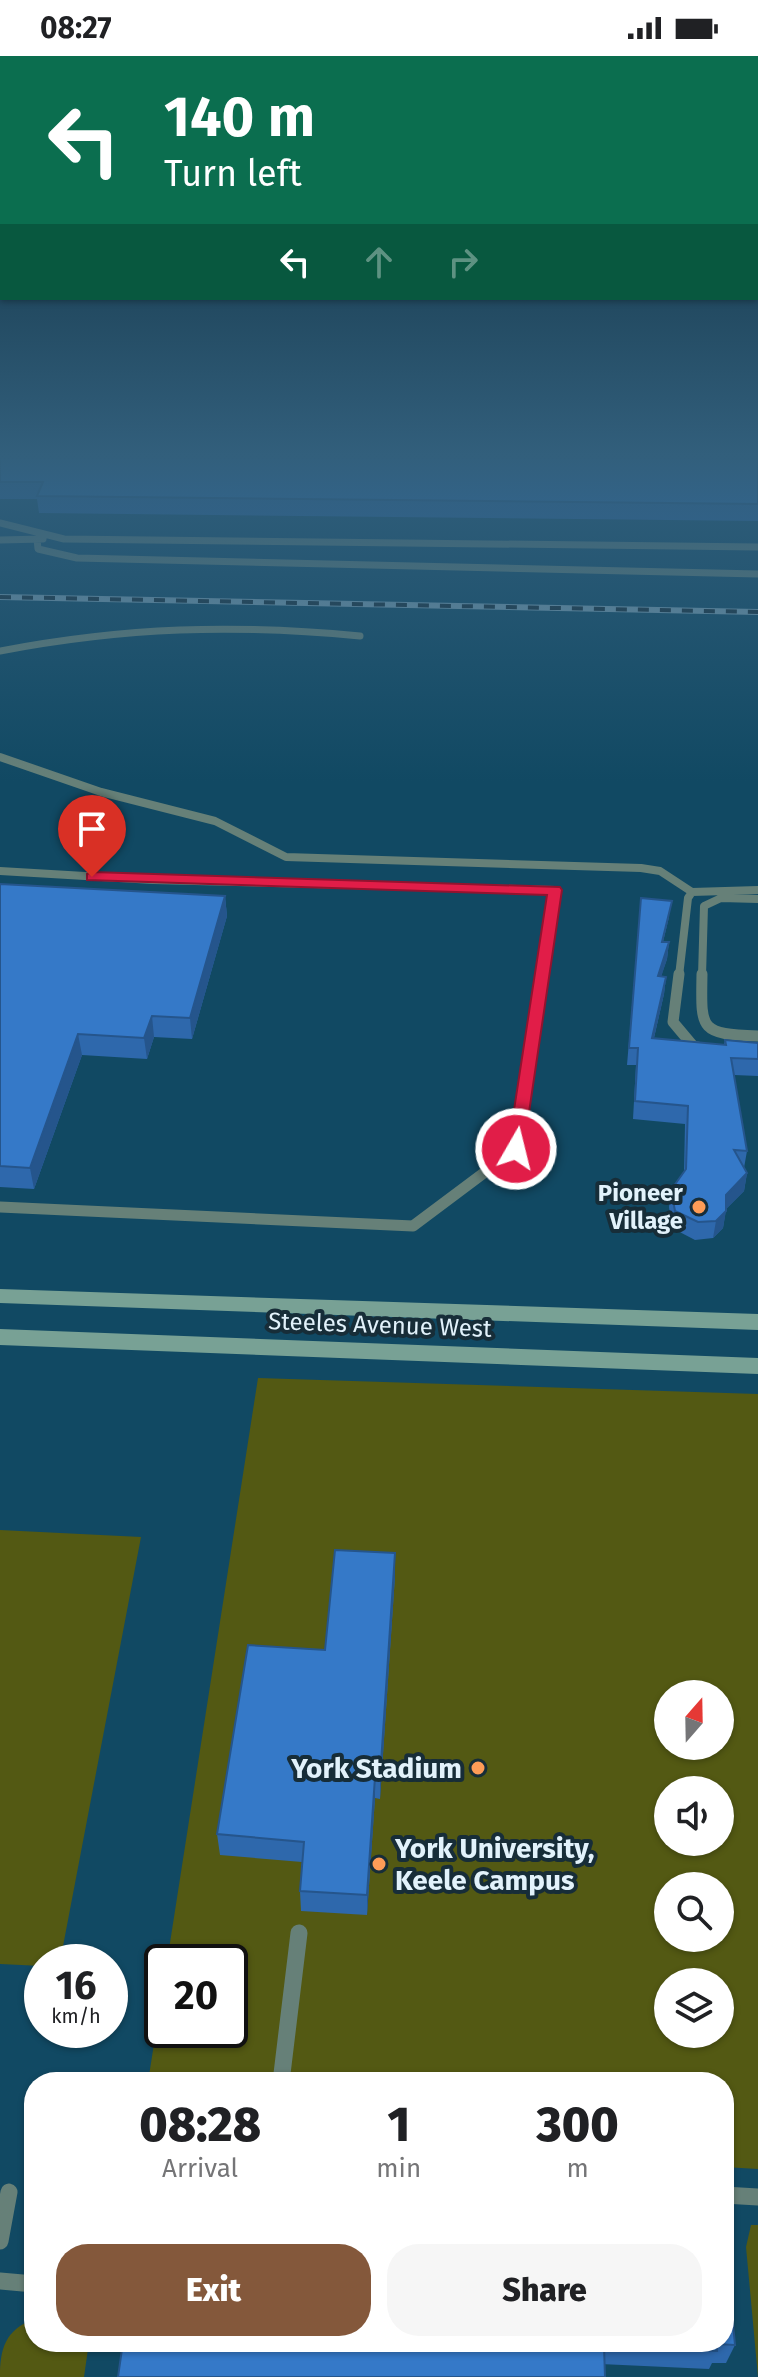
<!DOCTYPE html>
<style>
body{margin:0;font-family:"Fira Sans",sans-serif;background:#f6f6f6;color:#202124;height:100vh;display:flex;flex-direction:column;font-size:30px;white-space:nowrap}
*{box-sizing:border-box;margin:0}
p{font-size:26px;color:#757577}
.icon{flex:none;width:44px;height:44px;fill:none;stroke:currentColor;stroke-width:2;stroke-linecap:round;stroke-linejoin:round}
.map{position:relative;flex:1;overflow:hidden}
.details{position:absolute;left:24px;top:2016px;width:710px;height:280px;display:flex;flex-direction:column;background:#fff;border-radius:32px;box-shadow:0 2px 6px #0004}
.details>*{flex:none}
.hud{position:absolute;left:0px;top:0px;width:758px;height:244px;box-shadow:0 2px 6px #0004;background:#0b6e4f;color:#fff;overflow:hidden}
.needle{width:52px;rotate:20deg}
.buttons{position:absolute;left:654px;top:1624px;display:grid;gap:16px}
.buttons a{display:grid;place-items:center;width:80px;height:80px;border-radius:50%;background:#fff;box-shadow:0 2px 6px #0004;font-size:40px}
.speed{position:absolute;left:24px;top:1888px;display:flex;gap:16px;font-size:40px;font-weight:700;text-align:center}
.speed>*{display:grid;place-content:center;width:104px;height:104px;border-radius:50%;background:#fff;box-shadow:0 2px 6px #0004;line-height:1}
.speed small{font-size:20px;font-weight:400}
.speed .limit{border:4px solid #111;border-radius:12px;background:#fff;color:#111}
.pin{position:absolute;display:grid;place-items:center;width:68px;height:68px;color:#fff;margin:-82px -34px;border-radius:50% 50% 50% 0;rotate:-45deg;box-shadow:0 0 8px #0007}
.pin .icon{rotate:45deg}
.me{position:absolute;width:88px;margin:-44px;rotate:8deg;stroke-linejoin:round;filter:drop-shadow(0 0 6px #0008)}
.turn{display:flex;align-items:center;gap:28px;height:168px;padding:0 32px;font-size:36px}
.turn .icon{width:104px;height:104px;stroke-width:2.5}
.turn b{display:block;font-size:56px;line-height:68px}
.lanes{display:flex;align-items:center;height:76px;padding:0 32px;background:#0003;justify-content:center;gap:40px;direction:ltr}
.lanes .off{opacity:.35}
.eta{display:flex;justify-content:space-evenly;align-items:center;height:136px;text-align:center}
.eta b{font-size:48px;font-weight:800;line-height:56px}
.button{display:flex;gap:16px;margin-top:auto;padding:16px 32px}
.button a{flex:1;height:92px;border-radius:32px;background:#84583b;color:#fff;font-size:32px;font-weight:800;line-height:92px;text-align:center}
.button a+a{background:#f6f6f6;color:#202124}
.status{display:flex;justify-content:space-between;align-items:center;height:56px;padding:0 40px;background:#fff;direction:ltr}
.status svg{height:22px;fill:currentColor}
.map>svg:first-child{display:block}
.green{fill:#535913;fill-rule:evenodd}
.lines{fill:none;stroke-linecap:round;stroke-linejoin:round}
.service-far3{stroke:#668078;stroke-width:7}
.service-far2{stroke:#668078;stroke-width:8}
.service-far1{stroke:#668078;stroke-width:11}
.service{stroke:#668078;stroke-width:17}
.secondary{fill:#78a195;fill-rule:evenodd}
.rail-casing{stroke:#7a9eb0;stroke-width:6}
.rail{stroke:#172d38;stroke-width:4;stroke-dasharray:11;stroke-linecap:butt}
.wall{fill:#2e68ac}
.shaded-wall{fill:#25558c}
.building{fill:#3579c8;stroke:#25558c;stroke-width:2}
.route{fill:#e11d48;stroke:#92132f;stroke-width:2}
.poi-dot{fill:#fe9c57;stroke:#172d38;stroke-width:3}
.labels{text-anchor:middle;stroke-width:8;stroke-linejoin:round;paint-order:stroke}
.poi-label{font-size:24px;font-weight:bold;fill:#e2f2fb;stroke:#172d38;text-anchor:end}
.street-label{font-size:24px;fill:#e2f2fb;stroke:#172d38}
.near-poi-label{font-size:28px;font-weight:bold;fill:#e2f2fb;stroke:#172d38;text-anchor:end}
</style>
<div class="status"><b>08:27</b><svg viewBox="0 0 49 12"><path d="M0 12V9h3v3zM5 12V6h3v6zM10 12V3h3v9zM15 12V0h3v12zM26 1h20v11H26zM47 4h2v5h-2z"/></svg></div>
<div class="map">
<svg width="758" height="2321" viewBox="0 0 758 2321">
<rect width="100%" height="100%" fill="#114963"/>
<path class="green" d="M258,1322L758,1338V2113L724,2111V2026H148L162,1937V1974H230V1906H167ZM668,1638H720V1690H668ZM668,1734H720V1786H668ZM668,1830H720V1882H668ZM668,1926H720V1978H668Z
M0,1474L141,1481L60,1906H42V1910L0,1908Z
M751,2169H758V2321L746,2191Z
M34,2263V2286H89L84,2321H0C0,2293 5,2274 34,2263Z"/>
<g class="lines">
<path class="service-far3" d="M0,467L64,483L758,491
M37,483L38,493L77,502L758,518
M0,484L43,483
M0,595C126,571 233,568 360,580"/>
<path class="service-far2" d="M0,701L101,736L215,765L286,801L641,812L660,815L692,836
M0,815L153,824L555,834L542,920
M679,920L688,842L692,836L758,834
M702,920L704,850L721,842L758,843"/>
<path class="service-far1" d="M679,918L673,966L694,991H698
M702,918C701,974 699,978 758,980
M0,1151L413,1170L516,1093L542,918"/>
<path class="service" d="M281,2026L299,1877
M724,2139L758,2141
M0,2185L9,2136
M0,2225L34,2228"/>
<path class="secondary" d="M0,1233L758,1258V1274L0,1247Z
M0,1273L758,1302V1318L0,1289Z"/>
<defs>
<path id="rail" d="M0,541L758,556"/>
</defs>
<use href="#rail" class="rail-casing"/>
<use href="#rail" class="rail"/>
</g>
<path class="wall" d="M0,402L758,403V465L39,457L37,443H0Z
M0,828L225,840L227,860L192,983L154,981L147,1003L82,999L34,1133L0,1131Z
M641,842L669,861L663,886H669L667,903L661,920L666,921L664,938L654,982L724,989L725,984L758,987V1020L734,1019L747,1095L744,1112L747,1117L744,1135L726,1153L723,1172L713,1182L695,1184L672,1172L669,1151L671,1134L684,1116L685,1068L633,1063L636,1009H627Z
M395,1520L380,1743L375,1742L367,1859L301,1855L300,1835L302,1806L220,1799L217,1778L325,1594Z
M123,2286H724L735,2289L726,2307H712L709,2313Z"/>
<path class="shaded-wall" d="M225,840L227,860L192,983L190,962Z
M669,886L667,903L656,937L658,920Z
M666,921L664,938L650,999L652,982Z
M152,960L154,981L147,1003L144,982Z
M78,978L82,999L34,1133L30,1112Z
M747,1117L744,1135L723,1156L726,1139Z
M726,1155L723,1172L713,1182L716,1165Z
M395,1497V1520L380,1743V1722Z
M375,1721V1742L367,1859V1839Z"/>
<path class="building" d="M0,402H659L758,403V448L37,440L43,426H0Z
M0,828L225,840L190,962L152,960L144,982L78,978L30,1112L0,1110Z
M641,842L672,845L662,886H669L658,920L666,921L652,982L726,989L725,984L758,987V1003L731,1002L747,1095L734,1094L747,1117L726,1139V1155L716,1165L698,1166L675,1155L671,1134L686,1113L688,1050L635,1045L638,992H629Z
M335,1494L395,1497L380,1722L375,1721L367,1839L300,1835L304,1786L217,1778L248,1589L325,1594Z
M724,2170L735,2289L716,2288L717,2295L604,2290L605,2321H118L123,2286H724Z"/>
<linearGradient id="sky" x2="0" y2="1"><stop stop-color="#092836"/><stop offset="0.55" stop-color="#325f7c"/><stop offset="1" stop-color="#325f7c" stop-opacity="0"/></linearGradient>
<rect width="758" height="726" fill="url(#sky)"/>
<path class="route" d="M92,816L560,831L562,834L523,1097L516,1099L508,1093L547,839L87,824V818Z"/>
<g class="poi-dot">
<circle cx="699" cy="1151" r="8"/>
<circle cx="478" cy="1712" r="8"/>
<circle cx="379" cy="1808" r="8"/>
</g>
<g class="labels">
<g class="poi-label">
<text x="683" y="1145">Pioneer<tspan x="683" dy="28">Village</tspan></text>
</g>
<g class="street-label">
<text transform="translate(380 1269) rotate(2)" y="8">Steeles Avenue West</text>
</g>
<g class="near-poi-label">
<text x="462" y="1722">York Stadium</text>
<text x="395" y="1802" text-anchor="start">York University,<tspan x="395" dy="32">Keele Campus</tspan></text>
</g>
</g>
</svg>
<div class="buttons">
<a><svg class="needle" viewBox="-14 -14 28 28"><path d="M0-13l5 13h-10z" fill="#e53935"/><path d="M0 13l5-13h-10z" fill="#757577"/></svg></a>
<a><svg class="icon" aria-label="sound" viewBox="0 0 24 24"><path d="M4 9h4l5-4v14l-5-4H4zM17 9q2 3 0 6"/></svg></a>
<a><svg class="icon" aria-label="search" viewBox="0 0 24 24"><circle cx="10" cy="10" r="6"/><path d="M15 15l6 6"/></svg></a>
<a><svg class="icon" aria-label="layers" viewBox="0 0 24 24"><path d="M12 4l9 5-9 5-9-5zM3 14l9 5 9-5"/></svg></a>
</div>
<div class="speed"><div>16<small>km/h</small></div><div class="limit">20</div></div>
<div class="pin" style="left:92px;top:821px;background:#d93025"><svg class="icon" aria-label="arrive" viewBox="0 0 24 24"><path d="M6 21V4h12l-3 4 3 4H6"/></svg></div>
<svg class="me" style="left:516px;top:1093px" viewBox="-20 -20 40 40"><circle r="17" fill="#e11d48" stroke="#fff" stroke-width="3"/><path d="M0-11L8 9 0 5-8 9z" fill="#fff"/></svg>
<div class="hud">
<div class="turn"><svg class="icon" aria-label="left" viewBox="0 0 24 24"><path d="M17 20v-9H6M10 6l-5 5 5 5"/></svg><div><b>140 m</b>Turn left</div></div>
<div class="lanes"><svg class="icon" aria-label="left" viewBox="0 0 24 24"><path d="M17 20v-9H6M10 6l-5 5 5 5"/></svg><svg class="icon off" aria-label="ahead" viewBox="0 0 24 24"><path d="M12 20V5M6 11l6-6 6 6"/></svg><svg class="icon off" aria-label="right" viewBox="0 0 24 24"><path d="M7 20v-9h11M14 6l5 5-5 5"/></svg></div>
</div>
<section class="details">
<div class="eta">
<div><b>08:28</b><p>Arrival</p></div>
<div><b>1</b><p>min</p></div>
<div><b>300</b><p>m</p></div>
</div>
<div class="button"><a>Exit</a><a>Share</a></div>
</section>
</div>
